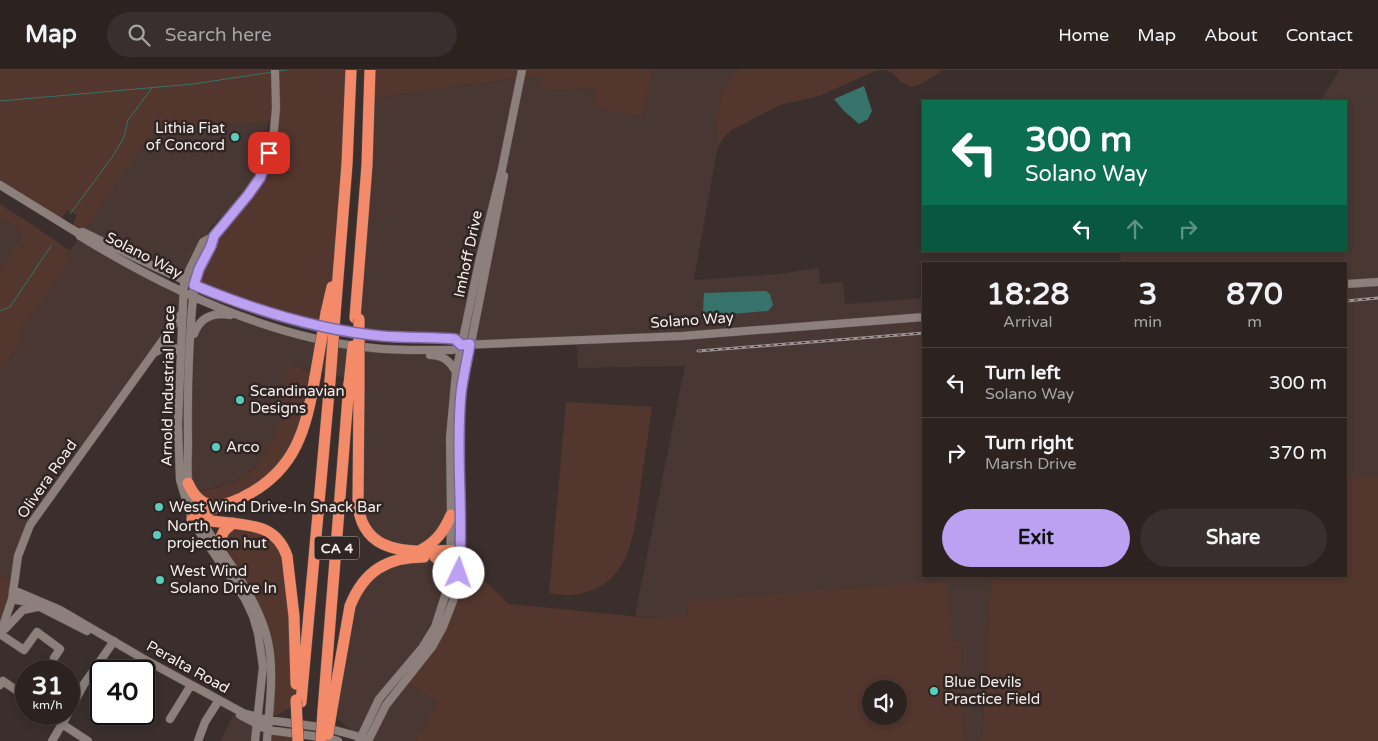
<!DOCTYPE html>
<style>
body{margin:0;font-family:"Varela Round",sans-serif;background:#382f2e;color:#f1f3f6;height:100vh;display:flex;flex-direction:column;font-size:19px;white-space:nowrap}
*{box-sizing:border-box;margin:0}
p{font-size:16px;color:#a6a4a5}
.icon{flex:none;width:28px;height:28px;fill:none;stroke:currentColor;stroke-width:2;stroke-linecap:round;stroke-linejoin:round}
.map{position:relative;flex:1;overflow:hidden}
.details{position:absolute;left:922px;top:192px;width:425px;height:315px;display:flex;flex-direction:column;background:#2c2321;border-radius:0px;box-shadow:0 2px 8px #0003,0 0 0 1px #48403f}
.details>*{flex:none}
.guide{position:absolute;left:922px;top:30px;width:425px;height:152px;border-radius:0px;box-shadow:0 2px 8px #0003,0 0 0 1px #48403f;background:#0b6e4f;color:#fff;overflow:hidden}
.tools{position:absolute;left:862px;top:610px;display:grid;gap:10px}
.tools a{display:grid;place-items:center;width:45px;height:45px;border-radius:50%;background:#2c2321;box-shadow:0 2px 8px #0003,0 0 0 1px #48403f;font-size:25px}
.speed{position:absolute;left:15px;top:590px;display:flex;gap:10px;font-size:25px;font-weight:700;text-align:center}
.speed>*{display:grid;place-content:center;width:65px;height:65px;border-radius:50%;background:#2c2321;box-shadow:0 2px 8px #0003,0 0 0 1px #48403f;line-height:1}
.speed small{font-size:12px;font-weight:400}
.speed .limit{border:2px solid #111;border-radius:8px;background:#fff;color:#111}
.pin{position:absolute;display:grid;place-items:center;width:42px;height:42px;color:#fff;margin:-21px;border-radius:10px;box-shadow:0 2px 8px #0006}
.me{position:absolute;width:55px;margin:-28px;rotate:3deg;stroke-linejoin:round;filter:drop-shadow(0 0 4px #0008)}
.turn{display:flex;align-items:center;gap:18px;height:105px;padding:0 20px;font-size:22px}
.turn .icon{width:65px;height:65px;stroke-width:2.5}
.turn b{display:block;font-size:35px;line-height:42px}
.lanes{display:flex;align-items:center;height:48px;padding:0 20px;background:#0003;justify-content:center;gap:25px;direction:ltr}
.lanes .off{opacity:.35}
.eta{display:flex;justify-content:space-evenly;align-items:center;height:85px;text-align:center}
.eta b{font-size:30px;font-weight:700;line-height:35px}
.primary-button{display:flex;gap:10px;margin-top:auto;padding:10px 20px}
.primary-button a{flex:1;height:58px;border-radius:30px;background:#bca0f2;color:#111;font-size:20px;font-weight:700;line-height:58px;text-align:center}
.primary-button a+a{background:#382f2e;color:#f1f3f6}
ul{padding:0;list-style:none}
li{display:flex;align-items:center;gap:15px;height:70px;padding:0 20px;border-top:1px solid #48403f}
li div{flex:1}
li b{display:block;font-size:19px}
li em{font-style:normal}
header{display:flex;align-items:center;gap:30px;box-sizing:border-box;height:70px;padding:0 25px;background:#2c2321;border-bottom:1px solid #48403f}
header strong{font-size:24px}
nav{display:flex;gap:28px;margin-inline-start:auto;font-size:18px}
.search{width:350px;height:45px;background:#382f2e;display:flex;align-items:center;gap:12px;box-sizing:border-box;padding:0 18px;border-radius:28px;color:#a6a4a5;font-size:19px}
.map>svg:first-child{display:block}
.built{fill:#483732}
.green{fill:#53362d;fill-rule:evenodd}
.water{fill:#35736b}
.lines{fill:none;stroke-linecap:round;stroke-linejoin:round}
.stream{stroke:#35736b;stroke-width:1}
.minor-casing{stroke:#584f4c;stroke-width:9}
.highway-casing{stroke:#584f4c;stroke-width:12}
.minor{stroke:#8d807c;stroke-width:8}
.highway{stroke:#f38b6a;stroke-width:11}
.rail-casing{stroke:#9e9593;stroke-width:3}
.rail{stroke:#2f2522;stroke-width:1;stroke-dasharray:4;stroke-linecap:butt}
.highway-bridge-casing{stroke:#584f4c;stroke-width:12;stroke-linecap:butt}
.highway-bridge{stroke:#f38b6a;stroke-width:11}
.route-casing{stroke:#7a689d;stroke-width:12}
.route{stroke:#bca0f2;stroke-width:9}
.poi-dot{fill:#59cebf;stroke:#2f2522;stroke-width:2}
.labels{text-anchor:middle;stroke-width:5;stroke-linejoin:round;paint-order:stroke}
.shield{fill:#2f2522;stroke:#b9b1af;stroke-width:1}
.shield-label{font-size:14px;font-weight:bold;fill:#f4edeb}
.poi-label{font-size:15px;fill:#f4edeb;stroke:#2f2522;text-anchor:start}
.street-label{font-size:15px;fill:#f4edeb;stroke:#2f2522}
</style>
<header>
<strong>Map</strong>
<div class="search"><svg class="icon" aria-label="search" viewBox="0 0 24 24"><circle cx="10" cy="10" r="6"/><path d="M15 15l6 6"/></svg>Search here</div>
<nav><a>Home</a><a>Map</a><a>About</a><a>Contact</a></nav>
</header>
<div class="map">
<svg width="1378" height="671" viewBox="0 0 1378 671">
<rect width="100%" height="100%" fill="#3a2f2c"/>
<path class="built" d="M652,0H739L722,20L717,56L718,78L715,91L694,210L777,204L819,198L820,214L843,212L845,234L924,228V506H1017L991,509L982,671H964L961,577L953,572L687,532L688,547L651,548L635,546L685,296L578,298L577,278L573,270L470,274L505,104L461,275L455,269L354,261L370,29L485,12L542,6L541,20L597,18L642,46Z
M1340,0H1378V408H1346V194H1121L1120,181H1346V31H1320Z
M268,51L264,84L258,102L247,121L210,158L184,211L83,162L151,62Z
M0,149L18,157L22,169L0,200Z
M80,166L184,221L183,242L30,455L14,513L0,505V299L24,267L19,263L71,189L66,186Z
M224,244L276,258L398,283L438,285L456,302L451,445L429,475L396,479L363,458L359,311L289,295L280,353L267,384L245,406L226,415L192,422L187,354L191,270L197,255Z
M417,487H435L450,503L435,557L393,612L360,667L331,644L350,536L374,500Z
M404,612L438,632L415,671H373L369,669Z
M235,642L257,655L255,671H220Z"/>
<path class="green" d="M0,0H350L339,194L324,257L279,246L194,215L211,176L260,108L275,48L268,51L152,62L83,162L71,158L77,145L67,140L60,151L0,115Z
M370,0H652L642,47L594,37L596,18L541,20V6L485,12L370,29Z
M739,0H943L923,13L912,17L901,12L893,3L886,0L875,1L819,26L780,35L732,60L723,68L718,78L717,56L722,20Z
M0,134L33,155L70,181L66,186L71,189L19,263L24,267L0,299V200L22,168L18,157L0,149Z
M288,295L316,302L309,342L281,399L217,437L192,422C203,420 216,419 226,415C279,397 281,341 288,295Z
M566,332L652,337C648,365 644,393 640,420C634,466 630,519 572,525C565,526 557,524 549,523Z
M1346,408H1378V671H982L991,509L1017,506H1346Z
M252,455L280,472L301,632L268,650L269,575L218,474L224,461Z
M469,479L484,510L509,534L651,548L688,546L687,531L946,511L953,572H959L961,577L964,671H415L438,632L404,612L432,577L453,531L460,480ZM871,619H899V646H871Z
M0,505L14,513L0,565Z
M268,660L297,664V671H267Z"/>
<path class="water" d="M864,16L872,41L868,49L859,54L844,41L834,29Z
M766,221L770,224L773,235L768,241L709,246L703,241L704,223Z"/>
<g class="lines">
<path class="stream" d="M279,1L287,0
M0,31L193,14L273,2
M70,144L113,86L124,67L128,50L152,18
M0,241L10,237L51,176"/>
<defs>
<path id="minor" d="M0,115L78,163L80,166C168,220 269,268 373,278C399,281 427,280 453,280L461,275L682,266L924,247
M78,163L83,162C133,186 183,212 235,232C279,249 328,258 375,265C401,269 428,267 455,269L461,275
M214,166C209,183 200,198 194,215C189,267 187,321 188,374C188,390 186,407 190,423C197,452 220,476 235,501C249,523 265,550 269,577C274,607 269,640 267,671
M1346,214L1378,212
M194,264C200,247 213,242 230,245
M156,282C166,276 172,274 181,283
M430,285C443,285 450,291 456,302
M13,520L60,540L142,588L243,643L268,650L327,658L364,668
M12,529L32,533L87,561
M5,559L23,540L37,537
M0,564L24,580L37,562L60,579L54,588
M0,565L12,529L18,486L30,455L183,242
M134,601L142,588
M0,615L3,611L26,627
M23,636L26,631
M69,642L84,614L114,571
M240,645L268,660L328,668L338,671
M170,649L191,615
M62,654L88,671
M52,671L68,644
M198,671L205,652L219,630
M255,671L263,597L258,563L253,546L245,529L200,463L192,449L180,410L178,354L184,211L203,172L214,166L248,125L260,108L269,83L274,60L276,38L275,0
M359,671L379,629L422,578L435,557L447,520L450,503L451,445L450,368L456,302L479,192L502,99L522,0
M368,671L386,635L432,577L443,557L453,531L460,489L461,324L504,106"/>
<path id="highway" d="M326,243L332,217
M335,245L347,94L351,0
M355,248L367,95L370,0
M359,316L358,435C364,490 419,481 460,480
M188,413C194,427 202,434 217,437
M192,449C205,450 218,452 231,453C257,456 277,458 287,486L294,546L296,614
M192,449C201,444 210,440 220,436C228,433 237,431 245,426C296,400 306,359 315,307
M218,474L224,461L233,453
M421,480C437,471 444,461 451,445
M435,487L445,495L450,503
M301,632L330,311
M323,641L349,314
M331,644L350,536C364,501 387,487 424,487"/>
</defs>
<use href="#minor" class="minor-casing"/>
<use href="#highway" class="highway-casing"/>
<use href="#minor" class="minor"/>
<use href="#highway" class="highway"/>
<defs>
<path id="rail" d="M1346,231L1378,228
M698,281L924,263"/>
</defs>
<use href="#rail" class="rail-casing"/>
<use href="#rail" class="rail"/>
<defs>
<path id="highway-bridge" d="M359,249V316
M315,307L326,243
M330,311L335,245
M349,314L353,276
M296,630L298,671
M328,664L331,644
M321,671L323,641"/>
</defs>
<use href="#highway-bridge" class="highway-bridge-casing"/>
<use href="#highway-bridge" class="highway-bridge"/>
</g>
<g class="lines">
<defs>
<path id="route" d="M269,83L260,108L248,125L214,166L211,176L199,199L194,215C254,240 317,260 382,266C406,268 431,267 455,269L461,275L470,274C467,290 463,307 461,323C455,383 464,443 459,503"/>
</defs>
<use href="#route" class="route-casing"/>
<use href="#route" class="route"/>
</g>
<g class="poi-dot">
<circle cx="235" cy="67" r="5"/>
<circle cx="240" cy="330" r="5"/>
<circle cx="216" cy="377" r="5"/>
<circle cx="159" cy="437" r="5"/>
<circle cx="157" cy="465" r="5"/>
<circle cx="160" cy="510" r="5"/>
<circle cx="934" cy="621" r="5"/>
</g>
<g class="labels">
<rect class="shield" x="314.5" y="466.5" width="45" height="23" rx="4"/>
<g class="shield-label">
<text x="337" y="483">CA 4</text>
</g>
<g class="poi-label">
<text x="225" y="63" text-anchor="end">Lithia Fiat<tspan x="225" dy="17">of Concord</tspan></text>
<text x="250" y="326">Scandinavian<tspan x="250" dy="17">Designs</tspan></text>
<text x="226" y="382">Arco</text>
<text x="169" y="442">West Wind Drive-In Snack Bar</text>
<text x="167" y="461">North<tspan x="167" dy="17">projection hut</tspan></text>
<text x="170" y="506">West Wind<tspan x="170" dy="17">Solano Drive In</tspan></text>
<text x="944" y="617">Blue Devils<tspan x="944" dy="17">Practice Field</tspan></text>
</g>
<g class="street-label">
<text transform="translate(468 184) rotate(-78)" y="5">Imhoff Drive</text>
<text transform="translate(144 185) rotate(27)" y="5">Solano Way</text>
<text transform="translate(692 250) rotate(-4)" y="5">Solano Way</text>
<text transform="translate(168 316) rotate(-89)" y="5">Arnold Industrial Place</text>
<text transform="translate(47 409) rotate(-55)" y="5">Olivera Road</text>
<text transform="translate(188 597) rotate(29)" y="5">Peralta Road</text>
</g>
</g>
</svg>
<div class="tools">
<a><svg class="icon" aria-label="sound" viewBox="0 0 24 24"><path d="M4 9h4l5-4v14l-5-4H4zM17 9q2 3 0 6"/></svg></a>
</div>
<div class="speed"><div>31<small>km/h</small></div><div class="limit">40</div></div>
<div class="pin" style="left:269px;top:83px;background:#d93025"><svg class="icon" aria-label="arrive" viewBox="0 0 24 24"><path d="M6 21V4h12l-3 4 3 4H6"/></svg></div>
<svg class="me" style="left:459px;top:503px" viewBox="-20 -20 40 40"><circle r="19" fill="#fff"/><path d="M0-13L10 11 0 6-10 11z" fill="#bca0f2"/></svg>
<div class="guide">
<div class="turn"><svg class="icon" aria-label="left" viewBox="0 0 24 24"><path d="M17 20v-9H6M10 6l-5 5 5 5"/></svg><div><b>300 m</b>Solano Way</div></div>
<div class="lanes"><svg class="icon" aria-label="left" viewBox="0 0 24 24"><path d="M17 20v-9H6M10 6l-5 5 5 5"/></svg><svg class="icon off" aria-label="ahead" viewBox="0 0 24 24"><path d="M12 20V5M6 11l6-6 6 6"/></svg><svg class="icon off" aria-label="right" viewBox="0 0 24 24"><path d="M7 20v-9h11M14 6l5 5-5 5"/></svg></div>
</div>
<section class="details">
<div class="eta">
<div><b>18:28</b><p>Arrival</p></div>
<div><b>3</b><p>min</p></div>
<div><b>870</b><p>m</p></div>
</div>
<ul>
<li><svg class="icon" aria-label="left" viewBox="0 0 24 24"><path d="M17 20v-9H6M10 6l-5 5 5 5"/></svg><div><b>Turn left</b><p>Solano Way</p></div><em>300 m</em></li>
<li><svg class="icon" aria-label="right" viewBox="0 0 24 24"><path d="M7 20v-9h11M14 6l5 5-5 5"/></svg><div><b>Turn right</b><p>Marsh Drive</p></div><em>370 m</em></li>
</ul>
<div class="primary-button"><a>Exit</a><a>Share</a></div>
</section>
</div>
